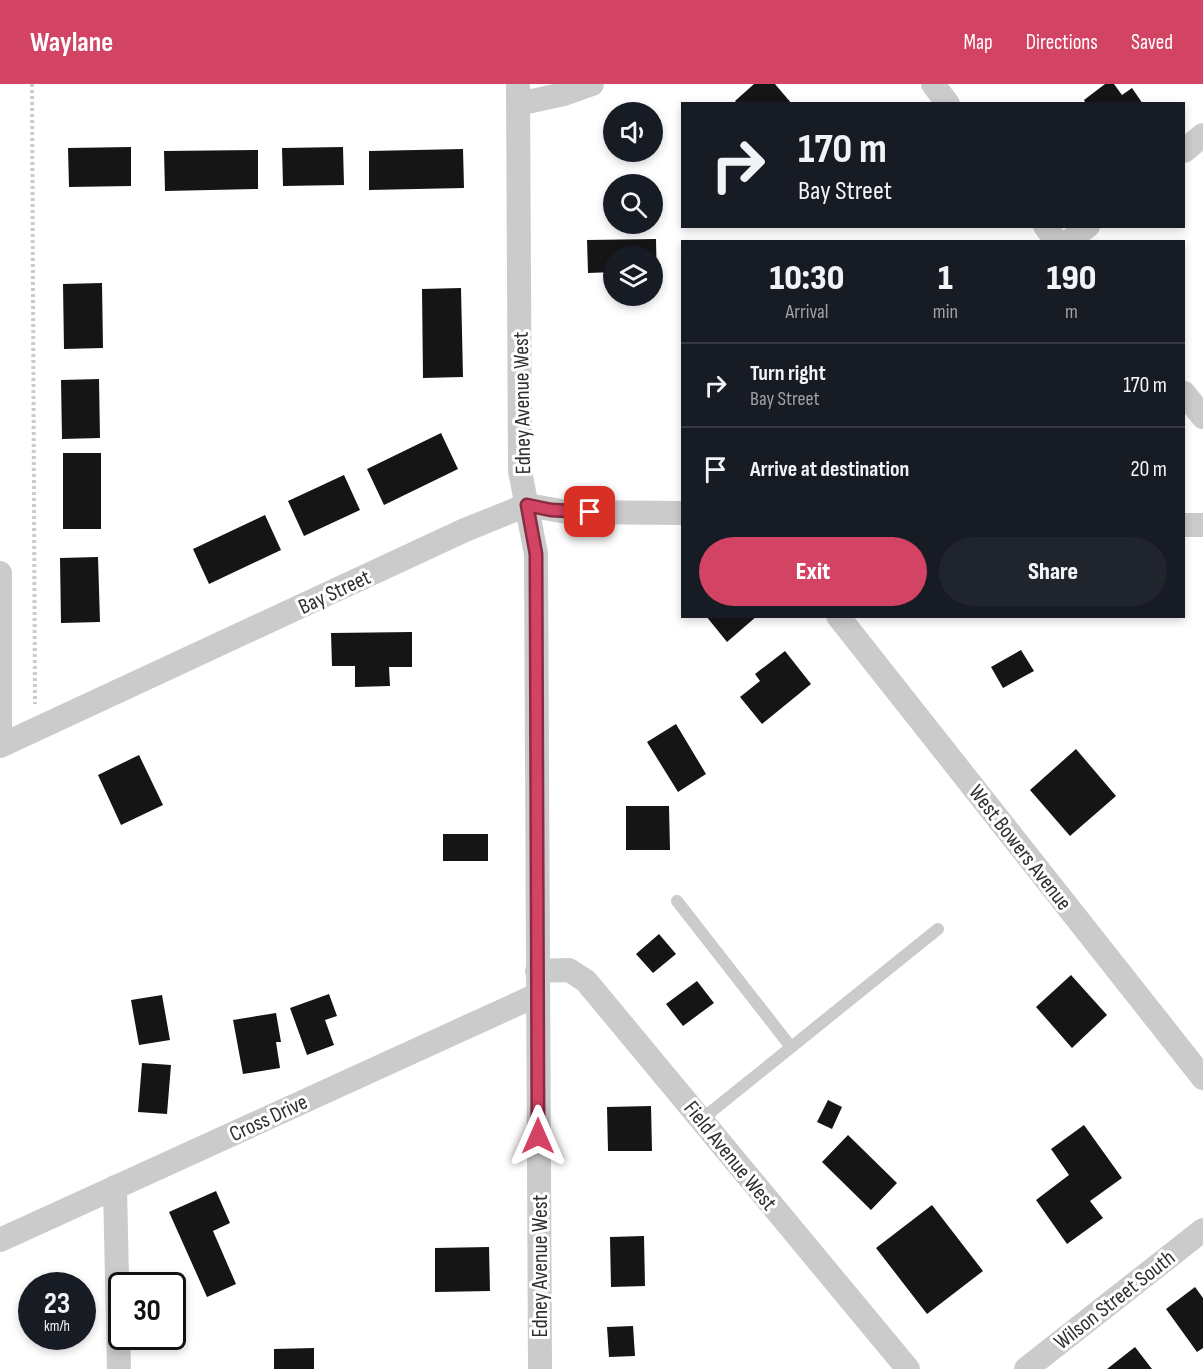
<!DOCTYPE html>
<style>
body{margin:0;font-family:"Sofia Sans Condensed",sans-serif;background:#20242c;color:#f1f3f6;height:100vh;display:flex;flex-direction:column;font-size:22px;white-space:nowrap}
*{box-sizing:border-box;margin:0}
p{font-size:20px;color:#9ea1a6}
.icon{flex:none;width:33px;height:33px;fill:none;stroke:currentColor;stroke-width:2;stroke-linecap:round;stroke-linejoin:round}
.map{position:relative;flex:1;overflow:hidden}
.details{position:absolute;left:681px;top:156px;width:504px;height:378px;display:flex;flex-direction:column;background:#171b24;border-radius:0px;box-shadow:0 3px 9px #0003}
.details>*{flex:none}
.top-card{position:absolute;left:681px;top:18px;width:504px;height:126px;border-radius:0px;box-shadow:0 3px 9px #0003;background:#171b24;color:#f1f3f6;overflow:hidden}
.fabs{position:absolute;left:603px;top:18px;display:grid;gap:12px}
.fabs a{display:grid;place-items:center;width:60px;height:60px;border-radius:50%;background:#171b24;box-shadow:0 3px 9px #0003;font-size:30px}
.speed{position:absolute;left:18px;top:1188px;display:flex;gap:12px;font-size:30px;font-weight:700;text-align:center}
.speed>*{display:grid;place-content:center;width:78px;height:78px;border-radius:50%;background:#171b24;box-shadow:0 3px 9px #0003;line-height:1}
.speed small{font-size:15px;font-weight:400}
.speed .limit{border:3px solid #111;border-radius:9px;background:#fff;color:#111}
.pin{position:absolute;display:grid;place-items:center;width:51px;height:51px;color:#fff;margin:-26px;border-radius:12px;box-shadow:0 3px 9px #0006}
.me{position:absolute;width:66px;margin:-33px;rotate:0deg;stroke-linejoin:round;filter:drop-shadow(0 0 4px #0008)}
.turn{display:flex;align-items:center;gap:21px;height:126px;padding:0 18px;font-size:27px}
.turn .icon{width:78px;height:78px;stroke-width:2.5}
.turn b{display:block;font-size:42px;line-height:51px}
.eta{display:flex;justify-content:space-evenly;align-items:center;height:102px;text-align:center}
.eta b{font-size:36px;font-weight:800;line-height:42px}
.button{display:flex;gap:12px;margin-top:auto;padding:12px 18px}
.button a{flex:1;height:69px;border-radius:36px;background:#d34364;color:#fff;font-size:24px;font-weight:800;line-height:69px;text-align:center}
.button a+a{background:#20242c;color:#f1f3f6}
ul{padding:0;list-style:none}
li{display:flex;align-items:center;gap:18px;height:84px;padding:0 18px;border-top:2px solid #363941}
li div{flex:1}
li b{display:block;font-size:22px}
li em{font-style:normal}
header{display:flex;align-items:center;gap:36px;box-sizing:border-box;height:84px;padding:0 30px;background:#d34364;color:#fff}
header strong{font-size:28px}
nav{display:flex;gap:33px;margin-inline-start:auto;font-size:21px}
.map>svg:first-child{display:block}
.building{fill:#151515}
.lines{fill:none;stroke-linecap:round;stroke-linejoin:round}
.path{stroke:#cbcbcb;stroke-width:4;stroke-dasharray:3 3;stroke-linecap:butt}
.lane{stroke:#cbcbcb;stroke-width:12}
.street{stroke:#cbcbcb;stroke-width:24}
.route-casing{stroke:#892c41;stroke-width:15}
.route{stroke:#d34364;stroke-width:10}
.labels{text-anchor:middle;stroke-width:6;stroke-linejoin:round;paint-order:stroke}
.street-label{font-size:22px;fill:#2e2e2e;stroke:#fff}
</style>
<header>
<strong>Waylane</strong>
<nav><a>Map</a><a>Directions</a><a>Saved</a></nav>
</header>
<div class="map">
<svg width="1203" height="1285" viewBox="0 0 1203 1285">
<rect width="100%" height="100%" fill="#fff"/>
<path class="building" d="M754,0H775L792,20H737L735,17Z
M1105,0H1114L1122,11L1132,4L1143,20H1086L1084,16Z
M131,63V102L69,103L68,64Z
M343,63L344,101L283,102L282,64Z
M463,65L464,104L369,106V67Z
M258,66V105L165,107L164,67Z
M656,155L657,202H652V172H614V188L588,189L587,156Z
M102,199L103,264L64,265L63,200Z
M461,204L463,293L423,294L422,205Z
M99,295L100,354L62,355L61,296Z
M441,349L458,385L384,421L367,385Z
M63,369H101V445H63Z
M344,391L360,426L304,452L288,417Z
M265,431L281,466L209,500L193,465Z
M98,473L100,538L61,539L60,474Z
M706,532H757L727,558Z
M412,548V583H389L390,602L355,603V582H332L331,549Z
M1021,566L1034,587L1003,604L991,583Z
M785,567L811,600L762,640L740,613L760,597L755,590Z
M676,640L706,690L678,708L647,658Z
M1076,665L1116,712L1070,752L1030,706Z
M139,671L163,721L121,741L98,691Z
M626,722H669L670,766H626Z
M443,750H488V777H443Z
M659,850L676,870L653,889L636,870Z
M1071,891L1107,931L1072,964L1036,923Z
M697,897L714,919L683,942L666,920Z
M329,910L337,932L325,936L334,961L307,971L290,924Z
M162,911L170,956L139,961L131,916Z
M276,929L281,958H276L280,984L243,990L233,936Z
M142,979L171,981L167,1030L138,1028Z
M828,1016L842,1023L832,1045L817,1038Z
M651,1022L652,1067H608L607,1023Z
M1084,1041L1122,1094L1090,1117L1103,1134L1067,1160L1036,1116L1069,1091L1051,1065Z
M848,1051L897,1099L871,1126L822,1078Z
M216,1107L230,1139L213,1147L236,1200L207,1213L169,1128Z
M932,1121L983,1187L927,1230L876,1164Z
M644,1152L645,1202L611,1203L610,1153Z
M489,1163L490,1207L435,1208V1164Z
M1195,1203L1203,1214V1264L1197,1268L1166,1225Z
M633,1242L635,1272L609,1273L607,1243Z
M1135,1263L1152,1285H1107Z
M314,1264V1285H274V1265Z"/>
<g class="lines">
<path class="path" d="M32,0L35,620"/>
<path class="lane" d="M677,817L791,963
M702,1035L938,845"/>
<path class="street" d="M518,0L520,387L536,470L540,1285
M933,0L948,20
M518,20L564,10L592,0
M1184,67L1203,51
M1045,142L1057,158
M1068,158L1088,142
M1184,309L1203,333
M1184,441H1203
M0,489V662
M838,532L1203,994
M0,662L465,446L527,421L567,428L682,429
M537,887L569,886L586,897L908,1285
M115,1103L119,1285
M0,1156L537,911
M1026,1285L1203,1146"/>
</g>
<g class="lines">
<defs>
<path id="route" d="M538,1052L536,470L527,421L551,426L590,428"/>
</defs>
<use href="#route" class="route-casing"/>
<use href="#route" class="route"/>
</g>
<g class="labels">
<g class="street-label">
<text transform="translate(521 319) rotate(-91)" y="8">Edney Avenue West</text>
<text transform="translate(334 507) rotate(-25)" y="8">Bay Street</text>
<text transform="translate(1021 763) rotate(52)" y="8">West Bowers Avenue</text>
<text transform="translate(268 1033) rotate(-25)" y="8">Cross Drive</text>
<text transform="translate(731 1071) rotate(51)" y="8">Field Avenue West</text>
<text transform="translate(539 1182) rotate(-90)" y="8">Edney Avenue West</text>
<text transform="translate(1114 1215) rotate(-38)" y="8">Wilson Street South</text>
</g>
</g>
</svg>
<div class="fabs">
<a><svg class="icon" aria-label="sound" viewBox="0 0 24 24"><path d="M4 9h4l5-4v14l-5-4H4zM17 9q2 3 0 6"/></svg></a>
<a><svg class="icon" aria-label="search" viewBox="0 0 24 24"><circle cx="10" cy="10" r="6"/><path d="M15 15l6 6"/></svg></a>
<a><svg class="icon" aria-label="layers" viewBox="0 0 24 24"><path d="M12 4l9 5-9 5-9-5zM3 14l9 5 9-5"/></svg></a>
</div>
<div class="speed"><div>23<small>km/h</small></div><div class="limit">30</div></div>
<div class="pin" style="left:590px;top:428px;background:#d93025"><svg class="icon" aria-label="arrive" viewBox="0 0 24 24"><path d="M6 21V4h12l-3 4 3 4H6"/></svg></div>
<svg class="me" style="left:538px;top:1052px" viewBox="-20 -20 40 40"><path d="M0-17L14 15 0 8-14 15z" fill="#d34364" stroke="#fff" stroke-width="4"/></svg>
<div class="top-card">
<div class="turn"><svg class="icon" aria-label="right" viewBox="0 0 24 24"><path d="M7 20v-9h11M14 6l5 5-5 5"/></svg><div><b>170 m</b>Bay Street</div></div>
</div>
<section class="details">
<div class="eta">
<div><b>10:30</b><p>Arrival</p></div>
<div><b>1</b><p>min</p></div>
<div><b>190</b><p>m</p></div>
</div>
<ul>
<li><svg class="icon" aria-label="right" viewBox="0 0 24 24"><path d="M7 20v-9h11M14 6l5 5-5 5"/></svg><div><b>Turn right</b><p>Bay Street</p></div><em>170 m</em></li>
<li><svg class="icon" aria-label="arrive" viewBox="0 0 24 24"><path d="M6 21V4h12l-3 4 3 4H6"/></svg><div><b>Arrive at destination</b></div><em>20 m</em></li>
</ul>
<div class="button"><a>Exit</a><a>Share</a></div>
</section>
</div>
